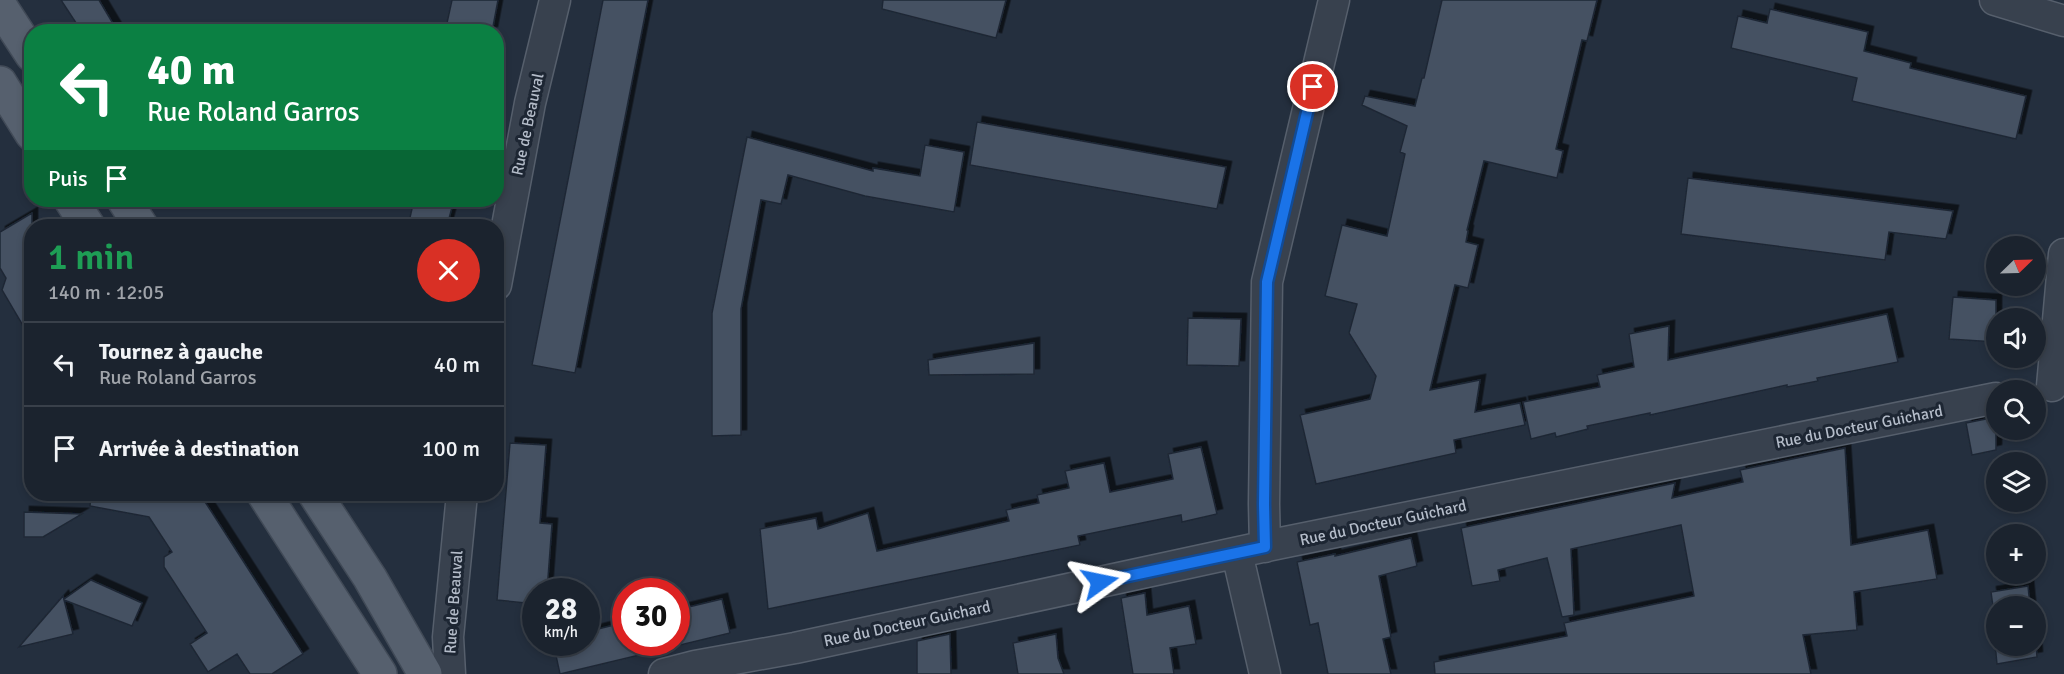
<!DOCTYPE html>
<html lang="fr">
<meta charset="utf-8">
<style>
body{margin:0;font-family:Signika,sans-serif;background:#242b36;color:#f1f3f6;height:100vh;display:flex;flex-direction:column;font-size:22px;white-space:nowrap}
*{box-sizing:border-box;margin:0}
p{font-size:20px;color:#a0a4aa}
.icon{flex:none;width:33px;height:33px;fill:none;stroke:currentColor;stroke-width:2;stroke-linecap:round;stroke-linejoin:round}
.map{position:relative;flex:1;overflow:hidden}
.details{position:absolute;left:24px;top:219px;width:480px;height:282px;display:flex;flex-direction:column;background:#1b232e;border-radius:24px;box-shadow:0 3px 9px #0003,0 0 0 2px #39404a}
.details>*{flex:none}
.top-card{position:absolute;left:24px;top:24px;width:480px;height:183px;border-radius:24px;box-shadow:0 3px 9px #0003,0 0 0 2px #39404a;background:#0b8043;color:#fff;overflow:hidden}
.needle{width:39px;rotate:67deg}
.tools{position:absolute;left:1986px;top:236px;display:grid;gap:12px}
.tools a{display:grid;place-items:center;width:60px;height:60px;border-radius:50%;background:#1b232e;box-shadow:0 3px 9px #0003,0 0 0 2px #39404a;font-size:30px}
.speed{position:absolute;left:522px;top:578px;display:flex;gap:12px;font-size:30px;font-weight:700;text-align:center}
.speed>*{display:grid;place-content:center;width:78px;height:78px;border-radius:50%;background:#1b232e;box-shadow:0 3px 9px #0003,0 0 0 2px #39404a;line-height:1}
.speed small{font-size:15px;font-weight:400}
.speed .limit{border:9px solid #d22;background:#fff;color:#111}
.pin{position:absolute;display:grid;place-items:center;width:51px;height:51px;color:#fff;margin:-26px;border:3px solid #fff;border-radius:50%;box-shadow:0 2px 6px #0007}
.me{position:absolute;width:66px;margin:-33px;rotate:78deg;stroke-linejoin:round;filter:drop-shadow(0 0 4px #0008)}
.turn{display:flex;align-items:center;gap:21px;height:126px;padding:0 24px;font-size:27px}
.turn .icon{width:78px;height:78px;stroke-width:2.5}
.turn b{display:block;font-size:42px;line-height:51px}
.then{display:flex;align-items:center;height:57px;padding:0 24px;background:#0003;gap:12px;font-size:22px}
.round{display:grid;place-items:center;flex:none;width:63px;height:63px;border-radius:32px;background:#242b36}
.overview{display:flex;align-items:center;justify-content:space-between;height:102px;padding:0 24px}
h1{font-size:36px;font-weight:600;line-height:45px;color:#1e9e55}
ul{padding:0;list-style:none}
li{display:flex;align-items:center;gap:18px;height:84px;padding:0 24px;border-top:2px solid #39404a}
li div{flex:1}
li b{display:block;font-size:22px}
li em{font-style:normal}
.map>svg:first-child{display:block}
.building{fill:#455162;stroke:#1f2835;stroke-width:1.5;filter:url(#shadow)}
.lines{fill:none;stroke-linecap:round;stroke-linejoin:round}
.minor-casing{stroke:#565f6c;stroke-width:33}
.primary-casing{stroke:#414a57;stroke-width:36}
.minor{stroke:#38414e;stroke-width:30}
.primary{stroke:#56606e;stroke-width:33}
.route-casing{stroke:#114b97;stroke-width:15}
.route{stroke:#1a73e8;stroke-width:10}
.labels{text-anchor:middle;stroke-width:6;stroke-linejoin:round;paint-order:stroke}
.street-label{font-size:16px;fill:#b4bcc9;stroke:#1d2633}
</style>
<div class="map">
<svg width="2064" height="674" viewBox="0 0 2064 674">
<defs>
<filter id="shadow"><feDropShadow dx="5.5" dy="-5.5" stdDeviation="0" flood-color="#0009"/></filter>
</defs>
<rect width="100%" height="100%" fill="#242f3e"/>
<path class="building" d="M61,0H99L118,32H82Z
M452,0H498L492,32H445Z
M603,0H648L575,373L532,365Z
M883,0H1006L996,38L882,9Z
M1442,0H1597L1587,41L1582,40L1556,149L1563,151L1557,178L1484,161L1467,230L1468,231L1466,242L1478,245L1468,288L1455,285L1430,390L1480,380L1475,412L1520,403L1525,425L1454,440L1456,453L1316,484L1300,415L1370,399L1376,376L1349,333L1357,304L1325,296L1342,225L1387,236L1405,154L1400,152L1407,126L1362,105L1365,96L1415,106L1422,78H1424Z
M1770,9L1868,32L1864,51L1911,63L1910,68L2026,96L2016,139L1852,101L1857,78L1731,48L1738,16L1767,23Z
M977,122L1226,167L1217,209L970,165Z
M747,137L873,171V168L920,176L925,145L964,152L954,212L865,196L788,175L781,204L761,200L741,309V435L712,436V313Z
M1688,178L1953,211L1946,239L1889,232L1885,260L1681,234Z
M414,200H454L447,226H408Z
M32,213V341L2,290L6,278L0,268V232Z
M1953,297L1996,300V342L1949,339Z
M1887,314L1898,362L1817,378L1818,381L1787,387V385L1650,415V413L1587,426L1588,429L1556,437L1555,433L1531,439L1523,402L1600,387L1597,375L1634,367L1629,334L1669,326L1668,360Z
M1188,318L1241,319L1239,366L1187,365Z
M1034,343V374L929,375L928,360Z
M1996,417V450L1972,455L1966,423Z
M510,443L546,445L540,523L552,524L547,591H536V604L497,600Z
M1201,447L1217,514L1182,522L1181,515L1078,536L1080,545L768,609L760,529L816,518L818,529L868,513L877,551L1009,521L1006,510L1039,503L1037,495L1069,488L1065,471L1104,463L1110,492L1173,479L1168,454Z
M1845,448L1851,545L1928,530L1937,579L1854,592L1857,630L1803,635L1811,674H1435L1434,662L1567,636L1564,623L1694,596L1681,525L1571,549L1574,615L1562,617L1547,558L1498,570L1500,581L1472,586L1461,528L1675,483L1672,498L1743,482L1740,470Z
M91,494H200L303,654L272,674H250L237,654L208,672L190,644L207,633L164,567V557L172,552L149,517L90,506Z
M24,512L82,514L43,537H24Z
M1411,538L1417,566L1379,576L1391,637L1383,639L1391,674H1328L1318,623L1310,625L1297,562L1335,554V556Z
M91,580L142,603L132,626L64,600L73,634L19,647L63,596L64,599Z
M2028,586L2030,606H1996V628L1991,592Z
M1145,593L1147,615L1189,606L1196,644L1170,648L1174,674H1133L1121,598Z
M722,599L730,633L676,646V610Z
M626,622V642H651L652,652L560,674L553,642H586V632Z
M1996,632V645L2036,644L2037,657L1997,664L1994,633Z
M950,634L951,674H917V641Z
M1056,634L1058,658L1064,674H1018L1013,643Z"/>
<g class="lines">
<defs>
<path id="minor" d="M1995,0L2064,21
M496,285L530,103L555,0
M2052,386L2064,254
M1265,547L1264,504L1267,282L1334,0
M1237,553L1265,674
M450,674L448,637L462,494
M664,674L695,666L795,648L1281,543L1996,398"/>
<path id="primary" d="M0,6L32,55
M0,83L32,134
M71,200L88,226
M124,200L141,226
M264,494L380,674
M315,494L370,578L425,674"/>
</defs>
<use href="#minor" class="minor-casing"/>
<use href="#primary" class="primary-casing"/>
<use href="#minor" class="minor"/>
<use href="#primary" class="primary"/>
</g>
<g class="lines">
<defs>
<path id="route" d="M1100,582L1265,547L1264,504L1267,282L1313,87"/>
</defs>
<use href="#route" class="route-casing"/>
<use href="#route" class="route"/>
</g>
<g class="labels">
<g class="street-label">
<text transform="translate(527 124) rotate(-78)" y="6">Rue de Beauval</text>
<text transform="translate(1859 426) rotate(-11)" y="6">Rue du Docteur Guichard</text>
<text transform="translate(1383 522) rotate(-12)" y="6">Rue du Docteur Guichard</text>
<text transform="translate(453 602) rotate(-86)" y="6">Rue de Beauval</text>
<text transform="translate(907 623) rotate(-12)" y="6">Rue du Docteur Guichard</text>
</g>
</g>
</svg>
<div class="tools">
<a><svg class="needle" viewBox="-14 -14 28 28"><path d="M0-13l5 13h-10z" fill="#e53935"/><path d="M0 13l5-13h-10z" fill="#a0a4aa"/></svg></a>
<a><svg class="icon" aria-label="sound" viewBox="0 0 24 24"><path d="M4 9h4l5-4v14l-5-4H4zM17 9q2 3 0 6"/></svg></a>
<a><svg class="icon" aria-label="search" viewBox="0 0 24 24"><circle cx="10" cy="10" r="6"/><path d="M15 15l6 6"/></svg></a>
<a><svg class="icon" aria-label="layers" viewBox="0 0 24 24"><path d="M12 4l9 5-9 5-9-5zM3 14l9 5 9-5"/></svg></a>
<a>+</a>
<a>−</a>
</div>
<div class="speed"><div>28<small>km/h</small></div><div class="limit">30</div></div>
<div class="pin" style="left:1313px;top:87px;background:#d93025"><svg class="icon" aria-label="arrive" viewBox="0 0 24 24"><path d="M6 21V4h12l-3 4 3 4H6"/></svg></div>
<svg class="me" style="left:1100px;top:582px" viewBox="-20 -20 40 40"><path d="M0-17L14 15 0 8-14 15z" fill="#1a73e8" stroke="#fff" stroke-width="4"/></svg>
<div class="top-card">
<div class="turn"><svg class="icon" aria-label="left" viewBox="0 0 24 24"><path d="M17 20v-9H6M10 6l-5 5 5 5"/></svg><div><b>40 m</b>Rue Roland Garros</div></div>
<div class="then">Puis<svg class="icon" aria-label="arrive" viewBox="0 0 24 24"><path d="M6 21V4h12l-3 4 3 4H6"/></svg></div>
</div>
<section class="details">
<div class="overview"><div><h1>1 min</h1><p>140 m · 12:05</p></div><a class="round" style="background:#d93025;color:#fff"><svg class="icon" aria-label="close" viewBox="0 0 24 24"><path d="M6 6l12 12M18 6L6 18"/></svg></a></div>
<ul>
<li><svg class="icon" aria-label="left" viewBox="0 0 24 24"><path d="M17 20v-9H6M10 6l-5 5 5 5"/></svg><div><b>Tournez à gauche</b><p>Rue Roland Garros</p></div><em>40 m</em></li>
<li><svg class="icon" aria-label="arrive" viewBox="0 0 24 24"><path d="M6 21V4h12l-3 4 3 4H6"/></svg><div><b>Arrivée à destination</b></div><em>100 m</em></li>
</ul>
</section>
</div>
